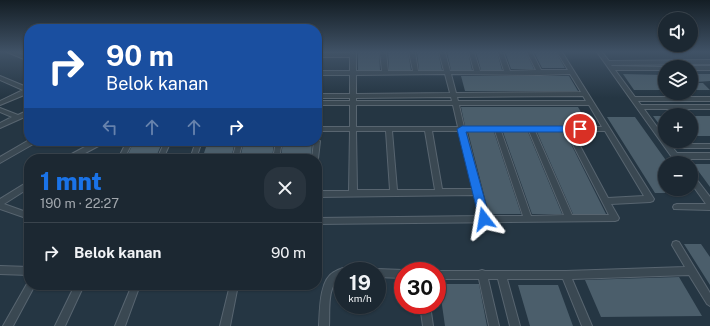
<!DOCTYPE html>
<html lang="id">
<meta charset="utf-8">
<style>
:root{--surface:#1c2832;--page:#29343e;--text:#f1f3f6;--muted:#a0a6ac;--line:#3a444d;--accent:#1a73e8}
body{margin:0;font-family:"Public Sans",sans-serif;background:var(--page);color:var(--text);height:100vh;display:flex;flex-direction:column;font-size:15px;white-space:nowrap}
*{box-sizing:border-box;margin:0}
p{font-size:13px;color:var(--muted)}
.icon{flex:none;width:22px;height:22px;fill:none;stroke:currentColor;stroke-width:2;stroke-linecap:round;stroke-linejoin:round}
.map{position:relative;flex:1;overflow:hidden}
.sheet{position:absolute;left:24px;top:154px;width:298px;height:136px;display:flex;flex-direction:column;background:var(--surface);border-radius:16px;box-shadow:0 1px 3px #0004,0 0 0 1px var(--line)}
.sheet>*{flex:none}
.top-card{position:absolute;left:24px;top:24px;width:298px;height:122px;border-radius:16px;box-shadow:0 1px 3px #0004,0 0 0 1px var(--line);background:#1a4fa0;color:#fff;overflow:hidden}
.controls{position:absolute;left:658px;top:12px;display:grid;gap:8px}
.controls a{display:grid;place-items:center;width:40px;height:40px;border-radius:50%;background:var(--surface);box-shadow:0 1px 3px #0004,0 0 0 1px var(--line);font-size:20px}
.speed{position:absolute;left:334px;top:262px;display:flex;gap:8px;font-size:20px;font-weight:700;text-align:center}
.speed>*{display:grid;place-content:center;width:52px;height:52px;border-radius:50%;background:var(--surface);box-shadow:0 1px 3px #0004,0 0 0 1px var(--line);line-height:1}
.speed small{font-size:10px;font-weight:400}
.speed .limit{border:6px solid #d22;background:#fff;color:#111}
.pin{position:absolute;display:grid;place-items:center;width:34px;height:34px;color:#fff;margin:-17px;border:2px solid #fff;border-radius:50%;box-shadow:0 1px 4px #0007}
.me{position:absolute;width:44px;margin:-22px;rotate:346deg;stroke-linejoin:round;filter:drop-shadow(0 0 3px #0008)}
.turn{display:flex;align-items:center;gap:14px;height:84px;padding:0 16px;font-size:18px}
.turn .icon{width:52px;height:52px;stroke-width:2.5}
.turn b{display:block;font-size:28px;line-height:34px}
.lanes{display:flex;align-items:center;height:38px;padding:0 16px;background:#0003;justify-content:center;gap:20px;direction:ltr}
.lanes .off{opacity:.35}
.round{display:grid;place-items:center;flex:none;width:42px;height:42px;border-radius:16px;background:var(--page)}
.head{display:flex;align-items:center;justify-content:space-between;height:68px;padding:0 16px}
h1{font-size:24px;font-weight:800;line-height:30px;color:var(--accent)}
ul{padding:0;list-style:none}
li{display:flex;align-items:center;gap:12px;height:60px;padding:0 16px;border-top:1px solid var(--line)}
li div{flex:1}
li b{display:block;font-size:15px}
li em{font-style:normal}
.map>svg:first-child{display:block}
</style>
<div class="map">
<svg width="710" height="326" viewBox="0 0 710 326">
<rect width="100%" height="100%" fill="#253643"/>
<path fill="#4b5e6b" d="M358,52h21l1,18h-22z
M388,52h20l3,18h-22z
M417,52h21l4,18h-23z
M447,52h21l4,18h-21z
M476,52h21l5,18h-21z
M505,52h21l8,17h-23z
M534,52h22l9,16h-23z
M623,74l42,1v6h-6l6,9h-31z
M691,74h19v7l-14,1z
M461,76h108l9,15h-113z
M691,83h12l7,7h-19z
M461,107h117l11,19h-124z
M653,116h12v17l-6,-9z
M691,116h19v20h-19z
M607,117h28l30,42v34h-10z
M468,132h26l27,82h-32z
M503,132h25l34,82h-30z
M537,132h28l41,82h-33z
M134,141h29l-8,18h-29z
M208,141h27l-4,18h-29z
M244,141h30l-2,18h-32z
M283,141h29l-1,18h-30z
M693,164h17v23l-8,-11z
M684,244h17l9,13v28z
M679,277l23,39 -101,1 -16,-37z
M439,284h40l8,42h-42z
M518,285h40l15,41h-43z"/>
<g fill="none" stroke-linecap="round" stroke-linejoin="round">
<g stroke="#586570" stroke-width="2">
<path id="street" d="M7,52h8l14,5v4z
M350,52h6v19h26l-2,-19h6l2,19h25l-4,-19h6l3,19h26l-5,-19h6l5,19h24l-5,-19h5l6,19h24l-6,-19h5l7,19 26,-1 -9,-18h5l9,18h27l-11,-18h5l92,147 -1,2 -3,1 -39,2 8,14 -1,2 -3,1 -298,3v-6l163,-2 -5,-21 -158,2v-6h32l1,-60h-33v-4h33v-22h-33v-4h33v-3h-33v-4h33v-19h-33v-4h33v-14h-33v-4h33zM445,74l5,19 -94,1v-19zM451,74l89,1 30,-1 11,18 -125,1zM583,96l3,5h-128l-1,-4zM451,97l1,4h-96v-3zM356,105h97l5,22h-102zM459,105h130l13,22h-138zM356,131h30l4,59h-33zM392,131h33l10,59h-38zM432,131h27l15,58h-32zM466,131h29l28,85h-35zM501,131h28l35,84 -33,1zM535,131h31l43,84h-37zM572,131h33l39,65 -36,2z
M597,52h5l7,9 101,-1v4l-99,1 1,1 55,1h-2v3h-50l20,27h75v4h-72l3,4h69v4h-66l21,29v3h3l1,3h41v4h-37l4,5h33v6h-29l3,4h-8z
M691,66h19v4h-19v-3h-2z
M0,76l29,12v5l-29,12v-4l23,-11 -23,-10z
M0,108l18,7 11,-5v5l-29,13v-5l12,-6 -12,-5z
M317,139l3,2 -2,18 -1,2v-2h-5l2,-18h3z
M29,140l7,1 -1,2 -35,20v-6z
M96,141h9l-1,2 -30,16h-9l1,-2z
M127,141h6l-9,18h-6z
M165,141h6l-8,18h-6z
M196,141h6l-6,18h-6z
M237,141h6l-5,18h-6z
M276,141h6l-3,18h-6z
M691,175l3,1 16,21v13l-36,-1 -1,-2 1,-2 3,-1h29l-15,-21z
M29,181v7l-25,16 25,9v6l-29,-10v-10z
M676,241l3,1 31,51v13l-3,-2 -18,-29 -117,4 20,47h-10l-19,-47h-56l13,47h-10l-12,-47h-10l11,47h-10l-10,-47h-42v-8h42l3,-1 3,1h81l119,-4 -13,-22 1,-3z
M0,266l29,1v8l-29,-1z
M343,268l3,1 1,2h-4v5c-17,7 -13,35 -14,50h-10c1,-15 0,-46 15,-54 3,-2 6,-3 9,-4z
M377,269l26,1 3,1h-3v7l-26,-1v-6h-3z
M28,282h1v3h6l-22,41h-10z
M75,285h9l-19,41h-10z
M132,285h8l-15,41h-10z
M230,285h8l-8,41h-10z
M420,305h10l3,21h-10z"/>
</g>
<use href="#street" fill="#3a4852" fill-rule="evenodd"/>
</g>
<linearGradient id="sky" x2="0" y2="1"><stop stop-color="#141e25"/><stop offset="0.53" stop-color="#405266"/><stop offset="1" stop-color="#405266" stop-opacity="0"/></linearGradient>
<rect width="710" height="98" fill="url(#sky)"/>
<path fill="#1a73e8" stroke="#114b97" d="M462,126h118l5,3 -5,3h-114l24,87 -6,5 -5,-5 -22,-90z"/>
</svg>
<div class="controls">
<a><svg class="icon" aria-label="sound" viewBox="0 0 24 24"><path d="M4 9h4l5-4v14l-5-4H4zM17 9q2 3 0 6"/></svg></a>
<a><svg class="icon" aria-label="layers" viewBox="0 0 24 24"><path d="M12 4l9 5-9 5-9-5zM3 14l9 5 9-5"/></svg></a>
<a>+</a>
<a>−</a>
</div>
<div class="speed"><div>19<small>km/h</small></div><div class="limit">30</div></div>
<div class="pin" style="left:580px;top:129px;background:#d93025"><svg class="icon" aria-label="arrive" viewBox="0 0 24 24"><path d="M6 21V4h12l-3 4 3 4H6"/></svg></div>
<svg class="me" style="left:484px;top:219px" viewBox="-20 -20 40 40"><path d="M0-17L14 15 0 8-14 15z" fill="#1a73e8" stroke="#fff" stroke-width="4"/></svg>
<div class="top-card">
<div class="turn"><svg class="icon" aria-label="right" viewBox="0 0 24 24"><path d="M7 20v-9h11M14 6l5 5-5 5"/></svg><div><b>90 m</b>Belok kanan</div></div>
<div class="lanes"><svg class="icon off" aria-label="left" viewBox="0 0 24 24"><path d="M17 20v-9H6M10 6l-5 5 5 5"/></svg><svg class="icon off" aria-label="ahead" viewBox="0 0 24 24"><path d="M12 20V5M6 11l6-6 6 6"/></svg><svg class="icon off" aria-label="ahead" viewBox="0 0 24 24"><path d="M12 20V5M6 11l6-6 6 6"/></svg><svg class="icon" aria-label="right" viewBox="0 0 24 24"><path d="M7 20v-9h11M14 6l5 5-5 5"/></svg></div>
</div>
<section class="sheet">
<div class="head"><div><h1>1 mnt</h1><p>190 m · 22:27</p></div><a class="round"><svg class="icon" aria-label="close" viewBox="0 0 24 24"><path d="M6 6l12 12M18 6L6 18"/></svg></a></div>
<ul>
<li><svg class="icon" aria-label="right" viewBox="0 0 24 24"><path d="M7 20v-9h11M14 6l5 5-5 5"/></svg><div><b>Belok kanan</b></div><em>90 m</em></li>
</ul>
</section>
</div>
